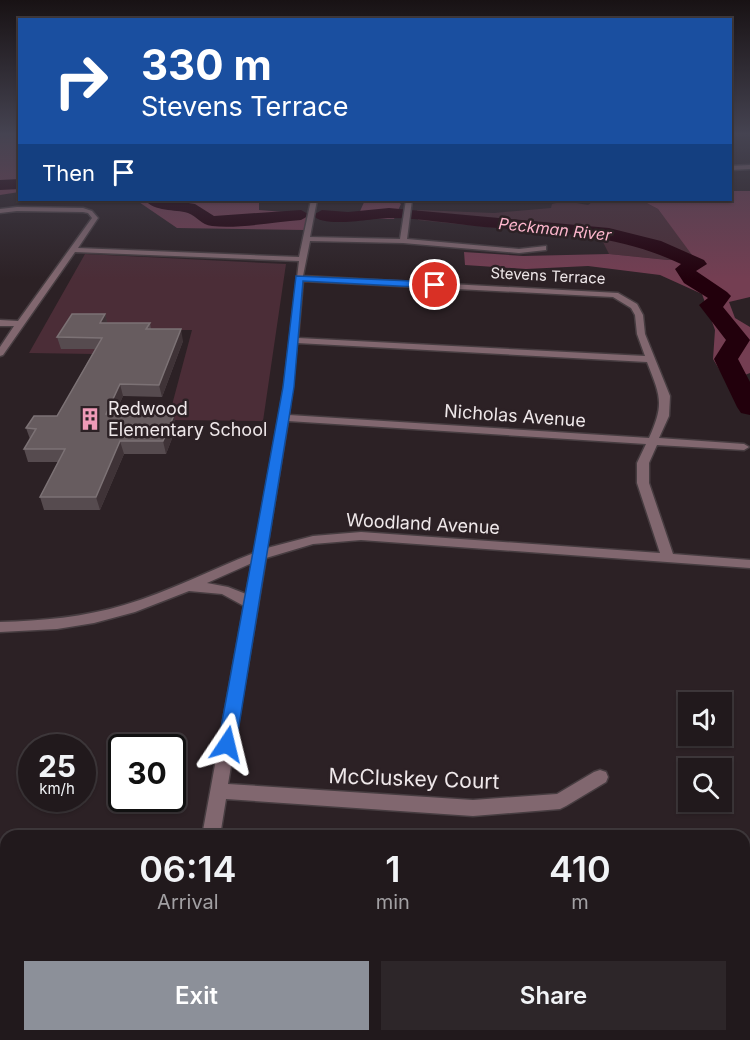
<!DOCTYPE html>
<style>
:root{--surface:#21191c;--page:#2d2629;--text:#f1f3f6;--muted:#a2a0a3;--line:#3e383b;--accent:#8c9099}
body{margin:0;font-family:Inter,sans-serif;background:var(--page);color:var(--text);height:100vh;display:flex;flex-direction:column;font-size:22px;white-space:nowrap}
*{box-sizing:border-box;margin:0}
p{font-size:20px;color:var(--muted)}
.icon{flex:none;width:33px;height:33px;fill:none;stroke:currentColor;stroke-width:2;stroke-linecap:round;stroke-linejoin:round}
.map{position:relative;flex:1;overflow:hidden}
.details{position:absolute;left:0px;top:830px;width:750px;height:212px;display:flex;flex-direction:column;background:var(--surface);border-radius:18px 18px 0 0;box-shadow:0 2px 4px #0004,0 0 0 2px var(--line)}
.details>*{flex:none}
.top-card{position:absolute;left:18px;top:18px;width:714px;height:183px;border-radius:0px;box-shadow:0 2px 4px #0004,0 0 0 2px var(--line);background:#1a4fa0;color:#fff;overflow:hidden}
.fabs{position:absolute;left:678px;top:692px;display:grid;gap:12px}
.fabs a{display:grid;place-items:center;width:54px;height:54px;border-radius:0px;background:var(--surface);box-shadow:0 2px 4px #0004,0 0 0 2px var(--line);font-size:30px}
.speed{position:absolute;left:18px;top:734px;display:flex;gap:12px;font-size:30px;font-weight:700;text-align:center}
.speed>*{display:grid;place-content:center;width:78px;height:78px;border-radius:50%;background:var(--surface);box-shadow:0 2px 4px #0004,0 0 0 2px var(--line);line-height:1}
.speed small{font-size:15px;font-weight:400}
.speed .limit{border:3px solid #111;border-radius:9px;background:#fff;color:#111}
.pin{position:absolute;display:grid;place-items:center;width:51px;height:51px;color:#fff;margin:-26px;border:3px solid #fff;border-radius:50%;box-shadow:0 2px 6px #0007}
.me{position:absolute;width:66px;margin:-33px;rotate:10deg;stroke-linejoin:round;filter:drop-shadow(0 0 4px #0008)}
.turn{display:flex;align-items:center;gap:21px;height:126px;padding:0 24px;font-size:27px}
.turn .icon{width:78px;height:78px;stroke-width:2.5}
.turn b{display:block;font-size:42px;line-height:51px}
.then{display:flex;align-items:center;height:57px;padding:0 24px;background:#0003;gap:12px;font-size:22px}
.eta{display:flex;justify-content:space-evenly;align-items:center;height:102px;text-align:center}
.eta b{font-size:36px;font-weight:600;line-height:42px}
.action{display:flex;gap:12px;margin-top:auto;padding:12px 24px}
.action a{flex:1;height:69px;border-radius:0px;background:var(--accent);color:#fff;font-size:24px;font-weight:600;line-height:69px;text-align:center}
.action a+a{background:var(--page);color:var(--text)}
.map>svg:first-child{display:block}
</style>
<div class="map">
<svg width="750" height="1040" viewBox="0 0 750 1040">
<rect width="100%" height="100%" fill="#2c2125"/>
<path fill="#4b2d37" d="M595,200h46l17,9 38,50 -28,1 -59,-6 -10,-20h-41l-140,-14 -1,-10 77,3 57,-5 1,-4 13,-3 23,4z
M85,254l201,10 -23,157 -95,-1 24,-90h-84l-15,24 -64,-1z"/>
<path fill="#743e52" d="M0,133h19v59l-19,3z
M731,191h19v106l-21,5 6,16 15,9v46l-23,9 -14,-23 2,-29 -13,-36 -42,-19 -72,-9 -62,3 -61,-4 -1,-13 59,4 86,-2 59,6 27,-1 -37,-50 -17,-9h89z
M136,200h123v10l51,4 -4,16 -129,-2z
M365,200h31l5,4 -7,15 -37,-1z
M744,897l6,3v140h-297v-5h291z"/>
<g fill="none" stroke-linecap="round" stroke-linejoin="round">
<path fill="#22000c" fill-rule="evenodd" d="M20,179v10l-20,1v-10z
M145,200h24l26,4 19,12 87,-6 9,5 -9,5c-27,2 -63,9 -89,6 -11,-1 -15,-10 -24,-13 -13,-4 -34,-1 -43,-13z
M389,208l220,20 52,13 43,19 3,4 -11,7 31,21 4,4 -8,11 27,33 -12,19 12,23v33l-9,-2 -4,-6 -23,-48 12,-19 -27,-35 9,-7 -24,-15 -9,-14 6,-5c-65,-31 -127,-31 -197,-37 -31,-3 -64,-9 -95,-9 -16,0 -66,11 -76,-3l9,-5 26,2z"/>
<g stroke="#473d41" stroke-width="3">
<path id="minor" d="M750,165v4l-20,1v-4z
M311,200h6l-7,37 90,2 6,-39h6l-5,39 112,10 27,-3v4l-27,3 -116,-10 -93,-2 -7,35 315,17 19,11 6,11 2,19 25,62 -1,20 -10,22 85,6 5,3 -5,3 -87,-5 -8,18v20l24,71 77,6v8l-389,-28 -48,4 -47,14 -38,226 245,16 84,-6 37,-22 6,-2 6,2 2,5 -2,5 -40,24 -6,3 -87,7 -247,-17 -6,37h-18l42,-230 -22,-12 -33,-3 -54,21 -41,11 -37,6 -57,3v-10c42,-1 84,-5 124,-17 45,-13 86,-35 130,-52l30,-166 15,-126 -224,-9 -72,103 -3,1v-9l14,-21h-14v-6l18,1 74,-103 -4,-5 -5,-1 -66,-1 -17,2v-4l17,-2 66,1 9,3 6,7 -20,30 221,9zM303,281l310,16 18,11 4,7 2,19 8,22 -347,-18zM297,343l350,19c13,34 18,41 2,76l-360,-23zM288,421l358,23 -9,19v20l23,70 -299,-21 -48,4 -46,12zM252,563l-6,31 -18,-7 -21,-4z
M0,883h6v18h-6z
M167,1035h22l-1,5h-22z"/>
</g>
<use href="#minor" fill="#81676f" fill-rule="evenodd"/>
</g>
<path fill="#564b4f" d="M105,314l2,9h43l1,6 32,12 -21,56 -39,-1 -8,18 61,14 -10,26h-42l-24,56h-56l-4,-13 18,-35h-30l-4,-13 6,-10 -4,-11 31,-12 38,-67h-34l-4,-12z"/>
<path fill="#3f3337" d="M105,314l3,12 -8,-3z
M181,329l2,12 -21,56 -3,-12z
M120,384l3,12 -14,31 -3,-13z
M174,415l2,13 -10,26 -3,-13z
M120,441l4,13 -24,56 -4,-13z"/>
<path fill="#675c5f" stroke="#7c7275" stroke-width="1.5" d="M72,314h33l-5,9h50l-4,6h35l-22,56 -39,-1 -14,30 68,1 -11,26h-43l-24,56h-56l25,-48h-41l12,-20 -10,-1 8,-12h23l45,-78 -45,-1z"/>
<linearGradient id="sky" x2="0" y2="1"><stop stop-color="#181214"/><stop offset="0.48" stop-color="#454351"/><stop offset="1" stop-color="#454351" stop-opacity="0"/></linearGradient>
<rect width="750" height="279" fill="url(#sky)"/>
<path fill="#1a73e8" stroke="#114b97" stroke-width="1.5" d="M296,276l139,6 4,3 -4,3 -132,-7 -9,106 -58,357 -2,6 -7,2 -6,-2 -3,-6 65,-357z"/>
<defs>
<g id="building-bare" transform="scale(1.8)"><path d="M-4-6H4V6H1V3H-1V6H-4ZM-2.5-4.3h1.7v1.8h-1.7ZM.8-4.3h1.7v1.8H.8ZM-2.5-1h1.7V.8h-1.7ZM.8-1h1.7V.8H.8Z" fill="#ef9ab7" stroke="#2c2125" stroke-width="2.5" paint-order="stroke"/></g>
</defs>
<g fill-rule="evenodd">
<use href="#building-bare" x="90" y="419"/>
</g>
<g text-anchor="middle" stroke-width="5" stroke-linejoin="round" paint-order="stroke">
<g font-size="15" fill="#efe8ea" stroke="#2c2125">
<text transform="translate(548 276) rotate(3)" y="5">Stevens Terrace</text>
</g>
<g font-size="16" font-style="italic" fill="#fdb6cd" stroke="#2c2125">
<text transform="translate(555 229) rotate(6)" y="6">Peckman River</text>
</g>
<g font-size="18" fill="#efe8ea" stroke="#2c2125" text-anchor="start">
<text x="108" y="415">Redwood<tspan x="108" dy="21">Elementary School</tspan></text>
</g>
<g font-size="18" fill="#efe8ea" stroke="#2c2125">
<text transform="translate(515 416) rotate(4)" y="6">Nicholas Avenue</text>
<text transform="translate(423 524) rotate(3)" y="6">Woodland Avenue</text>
</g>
<g font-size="21" fill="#efe8ea" stroke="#2c2125">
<text transform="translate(414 779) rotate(2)" y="7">McCluskey Court</text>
</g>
</g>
</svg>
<div class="fabs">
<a><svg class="icon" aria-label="sound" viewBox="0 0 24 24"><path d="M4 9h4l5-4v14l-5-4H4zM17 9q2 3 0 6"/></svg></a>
<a><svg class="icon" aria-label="search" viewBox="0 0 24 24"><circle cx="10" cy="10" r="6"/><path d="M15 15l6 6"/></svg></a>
</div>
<div class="speed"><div>25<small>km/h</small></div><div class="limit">30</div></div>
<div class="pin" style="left:435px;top:285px;background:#d93025"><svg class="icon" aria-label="arrive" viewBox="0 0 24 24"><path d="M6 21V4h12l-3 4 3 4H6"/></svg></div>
<svg class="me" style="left:227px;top:744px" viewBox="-20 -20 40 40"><path d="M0-17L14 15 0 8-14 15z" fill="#1a73e8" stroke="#fff" stroke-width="4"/></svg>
<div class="top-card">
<div class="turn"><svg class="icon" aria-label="right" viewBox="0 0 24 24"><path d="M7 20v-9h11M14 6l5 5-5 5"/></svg><div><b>330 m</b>Stevens Terrace</div></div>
<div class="then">Then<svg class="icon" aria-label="arrive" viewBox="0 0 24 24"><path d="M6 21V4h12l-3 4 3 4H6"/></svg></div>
</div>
<section class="details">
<div class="eta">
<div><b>06:14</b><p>Arrival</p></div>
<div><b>1</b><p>min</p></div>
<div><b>410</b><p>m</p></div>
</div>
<div class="action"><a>Exit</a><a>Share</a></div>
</section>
</div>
